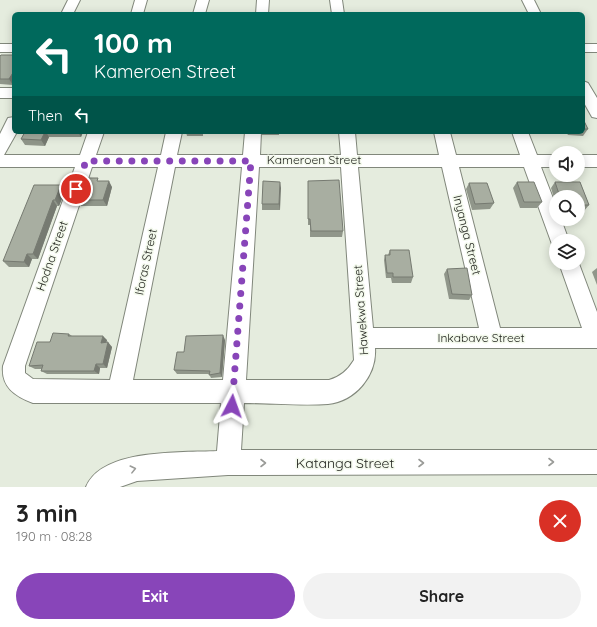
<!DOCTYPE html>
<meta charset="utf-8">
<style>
:root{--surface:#fff;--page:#f2f2f2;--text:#222;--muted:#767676;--accent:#8845b9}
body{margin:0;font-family:Quicksand,sans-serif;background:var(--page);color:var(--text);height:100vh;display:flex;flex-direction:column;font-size:15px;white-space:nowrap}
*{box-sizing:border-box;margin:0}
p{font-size:13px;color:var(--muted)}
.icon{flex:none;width:22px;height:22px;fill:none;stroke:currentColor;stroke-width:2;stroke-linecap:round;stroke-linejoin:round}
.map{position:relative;height:487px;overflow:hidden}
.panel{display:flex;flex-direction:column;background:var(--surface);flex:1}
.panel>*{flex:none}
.banner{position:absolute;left:12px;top:12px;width:573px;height:122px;border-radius:6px;box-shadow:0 2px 10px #0003;background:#00695c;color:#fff;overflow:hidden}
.fabs{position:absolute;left:549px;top:146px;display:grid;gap:8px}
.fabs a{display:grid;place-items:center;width:36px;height:36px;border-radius:50%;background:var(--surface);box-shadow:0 2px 10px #0003;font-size:20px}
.pin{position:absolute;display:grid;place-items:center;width:34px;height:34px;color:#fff;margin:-17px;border:2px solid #fff;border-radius:50%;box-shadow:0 1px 4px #0007}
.me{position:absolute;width:44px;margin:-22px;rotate:4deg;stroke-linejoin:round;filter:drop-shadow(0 0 3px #0008)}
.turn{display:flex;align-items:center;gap:14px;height:84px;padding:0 16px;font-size:18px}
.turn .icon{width:52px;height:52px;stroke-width:2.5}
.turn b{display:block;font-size:28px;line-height:34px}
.then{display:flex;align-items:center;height:38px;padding:0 16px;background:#0003;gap:8px;font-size:15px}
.round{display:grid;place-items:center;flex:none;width:42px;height:42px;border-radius:21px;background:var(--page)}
.summary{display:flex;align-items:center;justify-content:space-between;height:68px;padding:0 16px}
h1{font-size:24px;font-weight:800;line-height:30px}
.action{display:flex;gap:8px;margin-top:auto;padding:8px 16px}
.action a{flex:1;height:46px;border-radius:24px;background:var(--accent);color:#fff;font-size:16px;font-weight:800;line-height:46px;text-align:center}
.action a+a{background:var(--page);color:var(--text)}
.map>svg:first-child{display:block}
</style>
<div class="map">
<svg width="597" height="487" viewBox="0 0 597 487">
<rect width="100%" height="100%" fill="#e5ecde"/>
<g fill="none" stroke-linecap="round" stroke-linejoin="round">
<g stroke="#81877b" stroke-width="2">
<path id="minor" d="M68,0h12l-7,14h-12z
M135,0h12l-4,14h-12z
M197,0h12l-4,14h-12z
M257,0h12l-1,14h-12z
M330,0h12l2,14h-12z
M522,0h12l7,14h-12z
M0,44h14v8h-14z
M583,44h14v8h-14z
M583,81l5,2 9,15v20l-5,-1 -9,-16z
M0,88h14v10h-14z
M14,117v15h3l-13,23h76l8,-23h16l-8,23h65l5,-23h16l-5,23h66l2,-23h16l-1,23h81l-2,-23h16l2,23h82l-5,-23h16l6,23h64l-8,-23h16l9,23h19v12h-15l15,39v13h5l8,22h-13v7l-3,-1 -29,-80h-65l41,161h82l-23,-65h19v-2l19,51v36h-222c2,27 -19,53 -47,56 -27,2 -56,-1 -84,-1l-3,47h356v24l-369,1 -91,6 -17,6h-34c16,-39 95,-34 131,-36l4,-48h-188c-18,-7 -32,-16 -30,-37l72,-199h-75v-33l8,-16zM92,167h66l-48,213 -77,-1 -8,-6v-7zM175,167h67l-19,213h-90zM259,167h82l13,193c-6,10 -14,17 -25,20h-83zM358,167h84l37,161h-106z
M578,155h19v12h-19z"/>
</g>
<use href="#minor" fill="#fff" fill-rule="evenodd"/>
</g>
<path fill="#90968a" d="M14,55v28l-1,2 -13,-1v-28z
M583,119l5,10 -5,7 -15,-1 -2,-3h17z
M25,132h58l-2,5h-32l-4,9 -20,-1 -4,-6z
M186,132h17v4h-16z
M262,132h17v3h-17z
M100,181l12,6 -5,19h-26l-4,-6z
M308,181l35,50 -1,6h-32v-12h-2z
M280,182v28h-18v-6z
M517,182l25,20 -5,6h-17l-7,-20z
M555,182h25l9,23 -5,6h-6v-14h-22v7l-5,-16z
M469,183l25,20 -4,6 -18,1 -6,-21z
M61,185l4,6 -6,15h-2l-19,53h-6l-3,8h-20l-6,-6z
M390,250l23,27 -2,6h-19l-1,-5h-5l-2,-18 1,-5h3z
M597,268v17l-5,-13z
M447,269l25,26 -3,5 -20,-1 -5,-25z
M69,334l3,2 35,4 -1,3 6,4 -5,21h-7l-1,6h-52l-6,-3 1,-2h-7l-6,-3 21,-24z
M225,340l-3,37 -11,1 -2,-4h-32l-3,-4 10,-18z"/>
<path fill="#767a71" d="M14,71v12l-1,2 -4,-6z
M45,132h1l3,5 -4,9 -4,-6z
M78,132h5l-2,5z
M109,181l3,6 -5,19 -4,-6z
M280,182l1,6 -1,22 -1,-6z
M61,185l4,6 -6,15 -4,-6z
M53,200l4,6 -19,53 -5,-5z
M27,254l5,5 -3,8 -5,-5z
M223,335l2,5 -3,37 -2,-4z
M103,336l4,4 -2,7 -4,-4z
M108,342l4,5 -5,21 -4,-4z
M96,364l4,4 -1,6 -5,-3z"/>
<path fill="#a8aea1" stroke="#767a71" d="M1,55h13v16l-5,8h-9v-23z
M583,119l5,10h-5z
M25,132h20l-4,8 -20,-1z
M84,178h14l-1,3h12l-6,19h-26z
M339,180l4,51h-32l-1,-12h-2v-38z
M263,181l17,1 -1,22h-17z
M517,182h17l8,20h-18z
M555,182h25l9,23h-11v-8h-18z
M469,183h18l7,20 -19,1z
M34,185h27l-6,15h-2l-20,54h-6l-3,8 -21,-1z
M390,250h19l4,27h-20v-4h-6l-2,-18h5z
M467,268l5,27 -20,-1 -5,-25z
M53,333l16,1 -1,2h35l-2,7 7,-1 -5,22h-7l-2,7h-53l2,-6 -14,1 8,-24h13z
M223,335l-3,38 -11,2 1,-4 -36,-1 3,-18h7l2,-16z"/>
<defs><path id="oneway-chevron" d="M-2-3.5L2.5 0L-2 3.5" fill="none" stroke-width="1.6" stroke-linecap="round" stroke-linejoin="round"/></defs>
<g stroke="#9a9b98">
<use href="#oneway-chevron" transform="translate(551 462)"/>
<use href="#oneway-chevron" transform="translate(263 463)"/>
<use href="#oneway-chevron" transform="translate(421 463)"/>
<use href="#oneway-chevron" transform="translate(133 469) rotate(-14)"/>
</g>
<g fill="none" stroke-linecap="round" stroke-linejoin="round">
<path stroke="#8845b9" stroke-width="7" stroke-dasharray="0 12.6" d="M76,189l10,-28h165l-19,245"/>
</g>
<g text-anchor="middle" stroke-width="3" stroke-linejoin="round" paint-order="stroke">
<g font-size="12" fill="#1e201b" stroke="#f3f9ec">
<text x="314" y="164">Kameroen Street</text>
<text transform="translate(467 235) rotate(76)" y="4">Inyanga Street</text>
<text transform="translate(52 256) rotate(-71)" y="4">Hodna Street</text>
<text transform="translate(146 262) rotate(-78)" y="4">Iforas Street</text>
<text transform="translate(361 310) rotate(-94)" y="4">Hawekwa Street</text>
<text x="481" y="342">Inkabave Street</text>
</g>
<g font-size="14" fill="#1e201b" stroke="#f3f9ec">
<text x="345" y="468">Katanga Street</text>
</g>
</g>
</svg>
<div class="fabs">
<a><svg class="icon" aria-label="sound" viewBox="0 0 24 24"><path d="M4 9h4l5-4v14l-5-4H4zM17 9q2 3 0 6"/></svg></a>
<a><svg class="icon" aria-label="search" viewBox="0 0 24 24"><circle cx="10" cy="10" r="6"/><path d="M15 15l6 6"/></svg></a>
<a><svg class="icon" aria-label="layers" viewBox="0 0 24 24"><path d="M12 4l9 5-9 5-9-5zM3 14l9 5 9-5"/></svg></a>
</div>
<div class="pin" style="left:76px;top:189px;background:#d93025"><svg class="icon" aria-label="arrive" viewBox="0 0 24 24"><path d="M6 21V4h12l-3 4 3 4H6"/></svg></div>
<svg class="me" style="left:232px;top:406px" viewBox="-20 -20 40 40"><path d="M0-17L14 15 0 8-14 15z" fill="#8845b9" stroke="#fff" stroke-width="4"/></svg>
<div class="banner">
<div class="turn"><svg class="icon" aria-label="left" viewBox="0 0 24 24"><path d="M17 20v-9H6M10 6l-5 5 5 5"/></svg><div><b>100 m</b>Kameroen Street</div></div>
<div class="then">Then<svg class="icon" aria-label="left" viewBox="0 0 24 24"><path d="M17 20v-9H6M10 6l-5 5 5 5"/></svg></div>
</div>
</div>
<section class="panel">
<div class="summary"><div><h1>3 min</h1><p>190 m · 08:28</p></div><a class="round" style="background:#d93025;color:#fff"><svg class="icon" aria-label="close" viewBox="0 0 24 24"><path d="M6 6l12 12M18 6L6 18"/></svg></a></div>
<div class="action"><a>Exit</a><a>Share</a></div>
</section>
